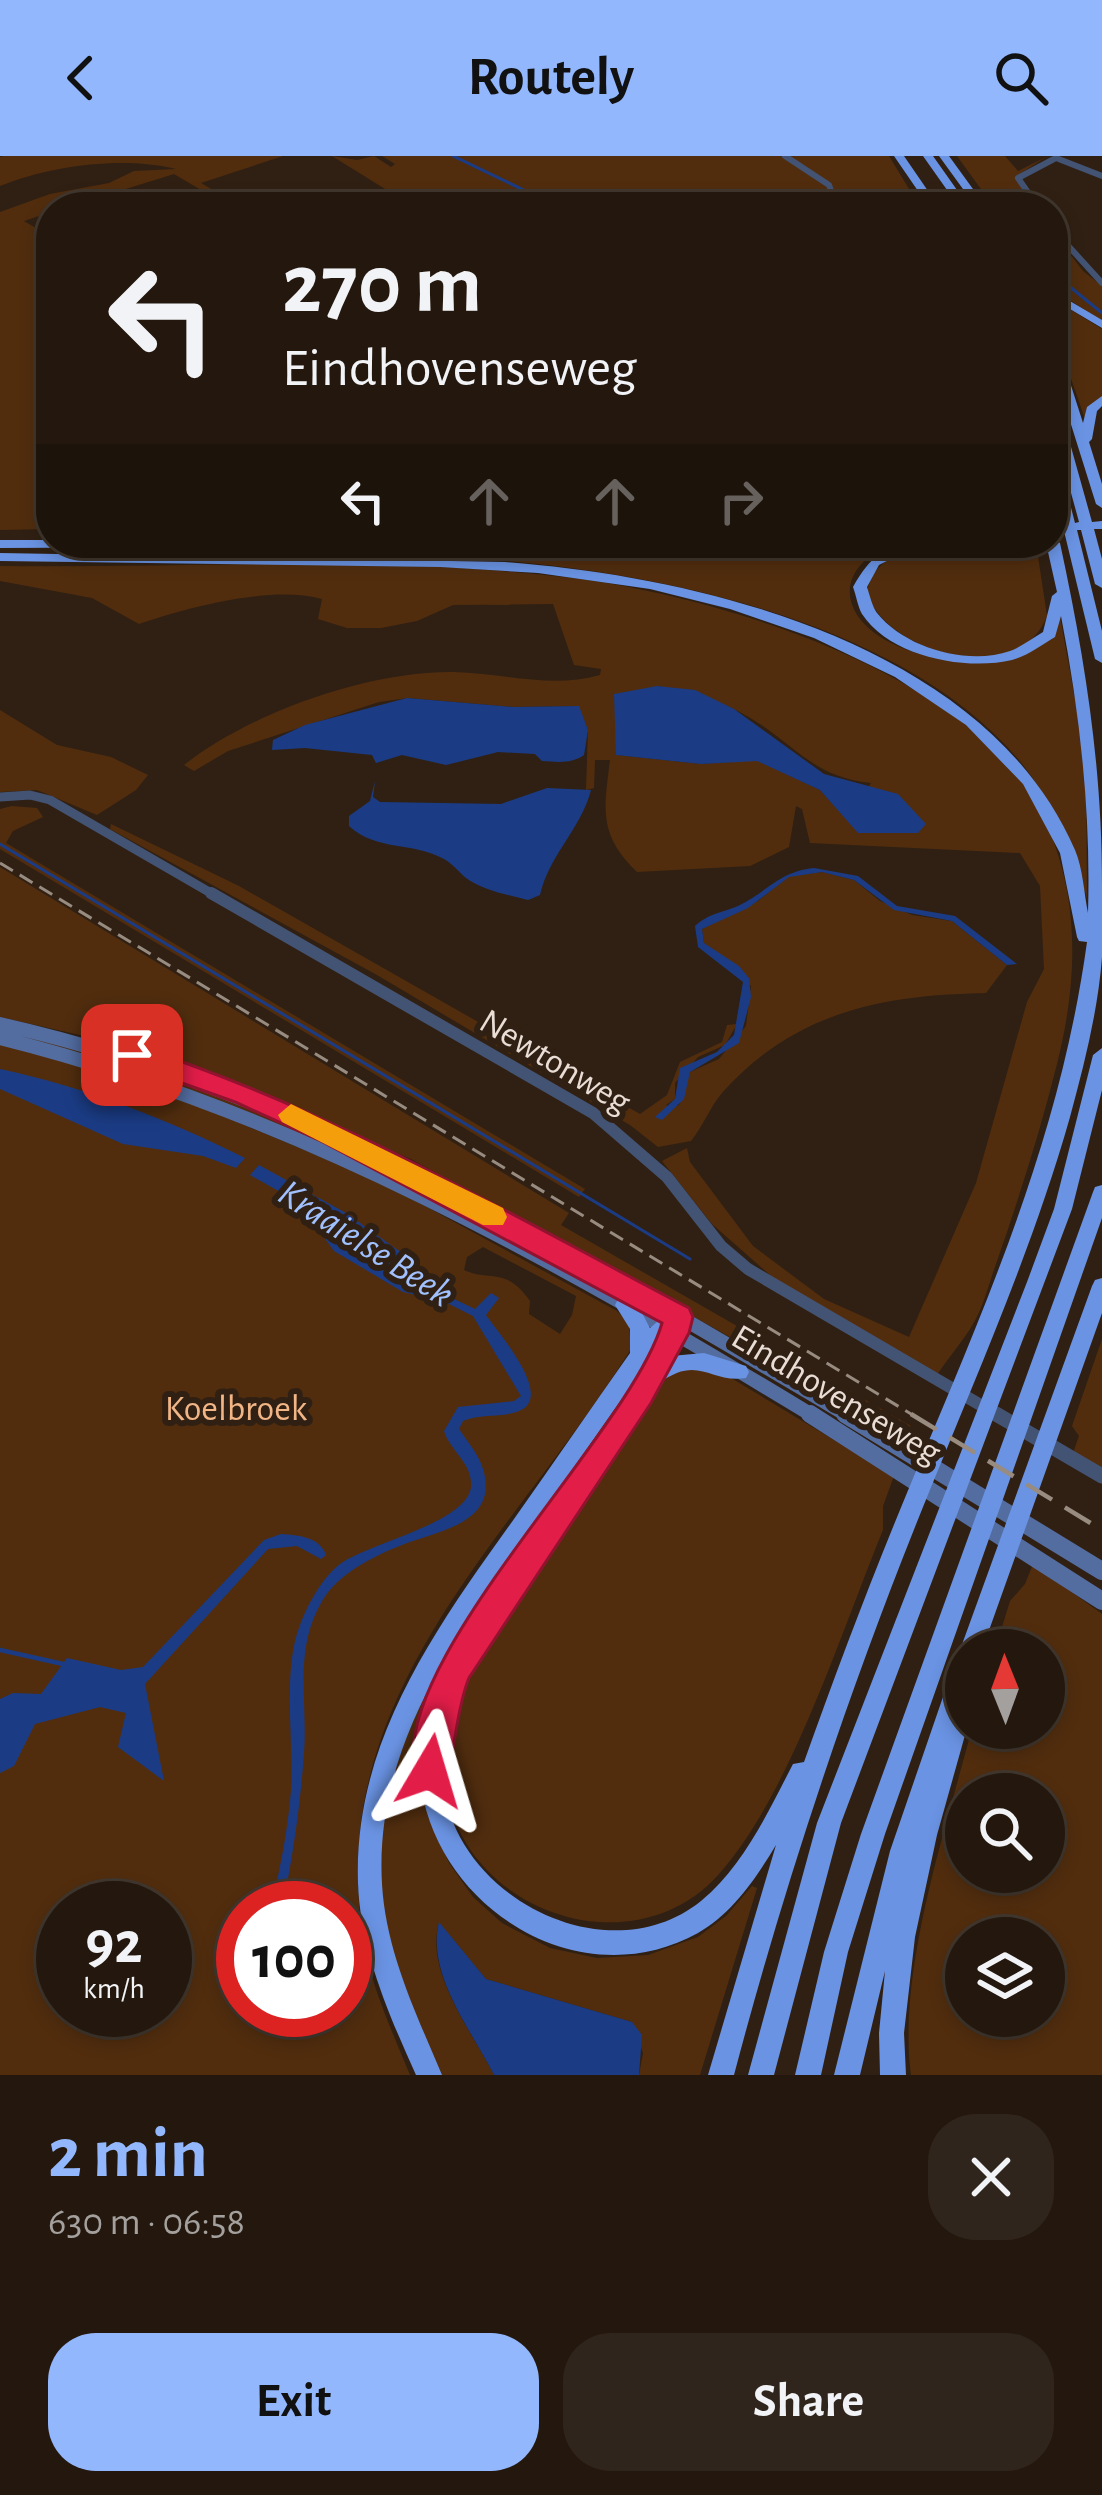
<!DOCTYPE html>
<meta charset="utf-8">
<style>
:root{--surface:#24180e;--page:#30251c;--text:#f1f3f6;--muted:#a3a09e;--line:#41372e;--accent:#93b7fd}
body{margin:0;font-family:"Alegreya Sans",sans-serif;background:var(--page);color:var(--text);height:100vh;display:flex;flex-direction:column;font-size:45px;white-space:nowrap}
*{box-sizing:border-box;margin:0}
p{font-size:39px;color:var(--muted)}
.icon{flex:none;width:66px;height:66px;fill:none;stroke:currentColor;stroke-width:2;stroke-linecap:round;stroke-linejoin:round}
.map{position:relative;height:1919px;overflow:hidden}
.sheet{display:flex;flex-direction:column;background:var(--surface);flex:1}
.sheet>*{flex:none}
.guide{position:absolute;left:36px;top:36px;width:1032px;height:366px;border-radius:48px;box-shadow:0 6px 18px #0003,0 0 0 3px var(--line);background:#24180e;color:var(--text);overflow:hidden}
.needle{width:78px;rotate:359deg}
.fabs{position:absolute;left:945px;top:1473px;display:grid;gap:24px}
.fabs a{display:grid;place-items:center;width:120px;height:120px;border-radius:50%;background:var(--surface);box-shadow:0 6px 18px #0003,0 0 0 3px var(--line);font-size:60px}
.speed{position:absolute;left:36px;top:1725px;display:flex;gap:24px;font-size:60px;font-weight:700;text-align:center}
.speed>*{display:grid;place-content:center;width:156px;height:156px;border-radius:50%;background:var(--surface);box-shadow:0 6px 18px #0003,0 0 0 3px var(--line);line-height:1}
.speed small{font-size:30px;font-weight:400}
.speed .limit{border:18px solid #d22;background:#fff;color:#111}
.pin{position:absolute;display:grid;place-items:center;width:102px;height:102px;color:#fff;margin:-51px;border-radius:24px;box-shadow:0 6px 18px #0006}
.me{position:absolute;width:132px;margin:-66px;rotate:7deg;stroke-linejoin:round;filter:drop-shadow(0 0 9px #0008)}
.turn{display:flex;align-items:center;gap:42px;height:252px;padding:0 48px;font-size:54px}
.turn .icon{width:156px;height:156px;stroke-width:2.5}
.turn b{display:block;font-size:84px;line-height:102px}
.lanes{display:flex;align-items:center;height:114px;padding:0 48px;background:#0003;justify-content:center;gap:60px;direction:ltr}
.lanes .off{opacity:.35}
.round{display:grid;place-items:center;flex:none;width:126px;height:126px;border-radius:48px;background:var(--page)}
.summary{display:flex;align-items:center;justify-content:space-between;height:204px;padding:0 48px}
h1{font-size:72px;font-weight:700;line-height:90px;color:var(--accent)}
.button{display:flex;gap:24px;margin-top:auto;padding:24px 48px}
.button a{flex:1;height:138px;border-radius:48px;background:var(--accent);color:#111;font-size:48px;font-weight:700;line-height:138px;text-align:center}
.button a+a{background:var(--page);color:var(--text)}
header{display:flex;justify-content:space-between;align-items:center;height:156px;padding:0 48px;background:var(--accent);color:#111;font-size:54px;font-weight:700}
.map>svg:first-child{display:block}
</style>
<header><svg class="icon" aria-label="back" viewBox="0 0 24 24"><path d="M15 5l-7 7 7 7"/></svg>Routely<svg class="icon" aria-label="search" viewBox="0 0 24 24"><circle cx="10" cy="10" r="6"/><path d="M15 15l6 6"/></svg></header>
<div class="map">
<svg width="1102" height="1919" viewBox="0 0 1102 1919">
<rect width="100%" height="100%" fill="#302013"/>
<path fill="#512d0e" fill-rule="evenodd" d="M4,0h279l-82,27 41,24h-12l-56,-33 -106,33h-17v5l-27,9 27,16v292l-51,1v-318l50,-18 59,-11 25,-12 42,-2c-53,-13 -124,-4 -176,17v-29z
M332,0l25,4 17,-4 17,11 4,-3 -13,-8h507l31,51h-506z
M957,0h48l13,15 28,-14 -31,20 20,30h-41z
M1053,76l30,39 19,15v35l-49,-32z
M1053,143l49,30v69l-17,21 -32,-92z
M897,387c-58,19 -64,68 -10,98 32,17 64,20 99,17 37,-2 57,-6 74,-41l26,142 1,139c-17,-50 -34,-97 -68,-138 -117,-139 -364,-189 -536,-201z
M952,387h84l11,73c-27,72 -158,39 -180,-22 5,-42 51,-46 85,-51z
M0,410c190,2 383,-11 572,12 145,18 403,95 471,238 38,81 35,164 14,248 -17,68 -38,134 -61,200 -7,19 -12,42 -23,60 -10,17 -25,34 -36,51l-159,-93 -66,-58 -50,-63 25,-13 3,14 63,84 71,53 85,38 67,-154 51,-181 17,-33 -4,-83 -20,-33 -210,-10 -8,-34 -6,-3 -7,41 -39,19 -113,6c-39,-38 -33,-62 -27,-112h-15l-1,28 -8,2 2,-60 -10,-24 -64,1 -106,-9 -29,4 -151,49 -34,20 -10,-6c66,-52 183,-94 269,-93 51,1 97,17 147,3l1,-6 -27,-4 -21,-61 -100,1 -36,16 -36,7h-34l-29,-9 4,-20c-50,-14 -134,8 -183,25l-47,-26 -92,-17zM657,530c38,5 74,18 106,40 41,29 56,51 108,57l-22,39 -29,-32 -63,-30 -56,4 -84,-9 -1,-11z
M0,554l57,35 54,12 37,18 -12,15 -39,25 -60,-25 -37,2z
M12,650l25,2 6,9 -30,14 -7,12 579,346 -6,8 -579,-348v-40z
M111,668l128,62 401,228 27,-19 13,-33 42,-20 5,-17 10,-1 -12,21 -27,12 -23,26v16l-9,6 5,4 8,-4 11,-33 29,-13 27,-33 5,-40 -47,-43 -2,-14 56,-28 31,-25 33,-4 32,8 26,21 32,14 40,6 55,44 -21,28c-104,2 -192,19 -264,100 -12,14 -19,33 -31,48l-33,6 -28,-22 -253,-150 -267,-146z
M0,711l569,346 -8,12 350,201 -7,16 -158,-96 -335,-187 -210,-89 -68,-23 -133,-30z
M0,871l116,27 243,97 280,149 -4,6c-205,-108 -406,-223 -635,-271z
M0,886l120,31 263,110 234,128 12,12 2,26c-118,189 -307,343 -268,588 7,47 29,94 47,138h-410zM483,1091l93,49 -4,19 -12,19 -31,-20 1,-13c-24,-35 -41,-19 -66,-31l3,-13zM63,1752h102v102h-102zM243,1752h102v102h-102z
M1102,1183v131l-29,-17 6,-17 -7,-10z
M643,1202l6,4 -181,275 -46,134 8,49 19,43 24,34 29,26 48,25 47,10 51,-3 50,-18 28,-21 26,-30 5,2 -57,187h-61l4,-22 -11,-31 -146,-43 -47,-56c-15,48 34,110 55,152h-60l-55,-159 -2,-90 35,-121z
M678,1210l48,9 168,101 -11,30v24c-42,102 -92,263 -164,344 -93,105 -282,26 -273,-114 6,-97 78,-179 131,-256 33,-48 52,-105 101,-138z
M1033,1408l69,50v461h-191c-14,-103 35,-246 61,-347h72v-78h-49l15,-49 15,-17zM966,1638h78v78h-78zM966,1782h78v78h-78z"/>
<path fill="#1b3c85" d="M657,530l38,4 39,19 90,65 74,20 28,30 -8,9h-60l-38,-43 -63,-29 -56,3 -85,-9 -2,-61z
M407,542l107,9 65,-1 9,24 -4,25c-13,9 -26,7 -42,6l-7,-7 -37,-2 -52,13 -44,-10 -26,8 -4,-8 -67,-7 -33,2 1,-10 32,-15z
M375,625l-2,16 7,5 121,2 46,-16 44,2c-10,39 -42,65 -51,105l-12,5c-20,-5 -46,-10 -62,-22 -7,-6 -13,-14 -22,-19 -33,-18 -66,-7 -95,-33v-10l21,-15z
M814,712l44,8 39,30 58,10 62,48 -10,1 -55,-44 -58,-11 -40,-30 -32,-8 -33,5 -41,31 -46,21 2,14 35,23 10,12 2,19 -12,46 -49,29 -6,27 -22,21 -7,-3 20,-18 5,-31 37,-16 17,-17 9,-53 -45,-35 -3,-21c14,-13 27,-13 43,-20 29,-14 42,-35 76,-38z
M0,913c85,18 167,50 245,89l-9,10 -33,-12 -80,-12 -123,-55z
M259,1009l87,48 77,55 10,15 -4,4 46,22 16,-16 8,5 -13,17c13,19 69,82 33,96 -17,7 -38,2 -56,10l-4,8c8,12 20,26 24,40 17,55 -47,62 -81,76 -26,10 -60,27 -76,50 -34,51 -18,102 -22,159 -4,52 -11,104 -22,154h-11c9,-39 17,-78 20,-118 3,-49 -9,-120 9,-165 8,-21 22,-47 40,-61 29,-21 127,-41 131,-77 2,-24 -21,-36 -27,-56l14,-24 56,-6 7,-5 -48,-80 -48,-24 -5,4 -17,-4 -69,-41 -36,-49 -48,-27z
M281,1378c17,1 39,3 45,21l-5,4 -24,-13 -29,3 -123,135 19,97 -46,-34 8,-34 -26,-6 -65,17 -21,42 -14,7v-74l13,-6 28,1 26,-36 54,12 22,-3 121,-127z
M439,1766l47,57 146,43 10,13 -3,40h-145c-22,-44 -68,-101 -55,-153z"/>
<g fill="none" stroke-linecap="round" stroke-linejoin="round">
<path stroke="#1b3c85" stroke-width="3" d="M453,0l106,51
M1053,117l49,40
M0,688l690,415"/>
<path stroke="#1b3c85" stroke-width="4.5" d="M0,1494l63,14"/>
<path stroke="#435374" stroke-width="6" d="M785,0l44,29 8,22
M1056,2l46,18
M1038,51l-20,-29 36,-19
M1053,73l49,54"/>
<path stroke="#435374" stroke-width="9" d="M0,641l30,-2 20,5 166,96"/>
<path stroke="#435374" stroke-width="12" d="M211,737l382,220 74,64 54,69 27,23 253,148"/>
<path stroke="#435374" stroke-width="15" d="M996,1258l106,62"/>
<path stroke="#536da1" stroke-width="14" d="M0,868c307,69 582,234 850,393
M0,882c294,73 558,223 815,379"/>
<path stroke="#536da1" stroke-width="18" d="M810,1258l292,187
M845,1258l257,157"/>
<path fill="#6a93e3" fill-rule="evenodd" d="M894,0h10l35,51h-10z
M923,0h10l36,51h-10z
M939,0h10l37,51h-10z
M1053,135l49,29v8l-49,-29z
M1053,188l6,4 24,75 4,-16 15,-11v10l-5,5 -5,28 -3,3 13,42v24l-6,-4 -43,-137z
M1053,244l6,4 33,118 10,-1v8h-8l8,30v29l-7,-4 -14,-54h-4l25,101v32l-7,-4 -31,-128 -11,1v-8h9l-9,-37v-30l6,4 16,62 4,-1 -26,-95z
M1053,383l7,4c25,116 42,222 42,341 0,24 0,49 0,73 -4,54 -18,108 -32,160 -38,134 -95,261 -147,390 -75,186 -138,375 -189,568h-26l68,-230c-20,33 -43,68 -78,88 -134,74 -298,-51 -277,-199 10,-68 61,-128 99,-183 40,-57 80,-115 119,-172l1,-6c-37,52 -73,105 -110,157 -74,107 -156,217 -148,354 4,68 34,129 60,191h-26c-27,-60 -56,-126 -58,-192 -5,-141 78,-255 156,-364 39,-55 77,-111 116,-166v-24l-15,-24 3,-6c17,-6 25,16 32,29 10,-8 21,-22 35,-17 7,16 -5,32 -14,45l33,-3 42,13 3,6 -3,6c-36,6 -47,-25 -88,6l-179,266c-23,41 -40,83 -36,131 10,116 165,195 258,120 43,-36 67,-89 92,-137l11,-2c31,-87 63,-172 98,-257 78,-188 157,-359 185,-563l-8,-1 -2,-4 -17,-84 -37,-69 -57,-59 -71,-48 -81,-39 -84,-29 -80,-20 -112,-16 -98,-6 -440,-6v-8l505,9c201,15 482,84 570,288 8,19 9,43 13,63 3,-100 -8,-199 -27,-297l-6,21c-13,8 -28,19 -43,23 -46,11 -122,-3 -150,-46 -4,-7 -6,-19 -9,-27 17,-30 32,-44 69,-44l-43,22 -12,22c3,9 5,19 10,26 28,35 91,53 133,38 11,-4 23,-13 33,-19l9,-36 5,-4 -11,-49h7z
M0,384h51v3h174l-7,4 -218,1z
M510,387v5l-5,1 -194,4 -7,-4 7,-4z
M686,387h105l-7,4 -295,12 -7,-4 7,-4z
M1102,892v42l-30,119 -231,614 -67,252h-26l69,-252 210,-541 27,-73 39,-154z
M1102,1029v33l-217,616 -37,118 -27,123h-26l29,-123 37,-118 232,-642 2,-5z
M1102,1122v35l-120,337h-16l1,78 -30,107 -22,102 -11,96 2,42h-26l-1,-42 6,-62 -25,104h-26l56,-224 65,-189 6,-9 -1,-3 132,-364 3,-6z"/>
<path stroke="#988b80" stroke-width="3" stroke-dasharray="15 8" stroke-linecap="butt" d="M0,707l916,554"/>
<path stroke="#988b80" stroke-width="4.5" stroke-dasharray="30 15" stroke-linecap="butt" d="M911,1258l191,116"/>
</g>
<path fill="#e11d48" stroke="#92132f" stroke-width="3" d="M132,889c197,62 375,168 557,263l4,9 -4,16 -38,70 -182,275c-14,34 -12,72 -26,105l-13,6 -12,-6c-45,-108 213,-349 244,-460l-341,-182 -86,-39 -112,-40 -4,-7z"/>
<path fill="#f59e0b" d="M291,948l212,104 4,9 -4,8h-20l-201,-103 -4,-7z"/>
<g text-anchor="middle" stroke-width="12" stroke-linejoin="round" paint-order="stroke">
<g font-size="36" fill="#e9ddd5" stroke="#302013">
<text transform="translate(556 904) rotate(31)" y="13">Newtonweg</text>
<text transform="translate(837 1237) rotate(31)" y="13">Eindhovenseweg</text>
</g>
<g font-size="36" fill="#f2b586" stroke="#302013">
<text x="236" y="1264">Koelbroek</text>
</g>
<g font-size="39" font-style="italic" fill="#a0c0fe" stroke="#302013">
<text transform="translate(367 1086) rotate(33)" y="14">Kraaielse Beek</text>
</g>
</g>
</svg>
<div class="fabs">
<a><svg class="needle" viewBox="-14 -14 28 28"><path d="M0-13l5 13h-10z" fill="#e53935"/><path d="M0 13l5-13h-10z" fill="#a3a09e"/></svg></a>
<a><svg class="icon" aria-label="search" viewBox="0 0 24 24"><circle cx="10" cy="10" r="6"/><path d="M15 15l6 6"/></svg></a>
<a><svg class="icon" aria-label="layers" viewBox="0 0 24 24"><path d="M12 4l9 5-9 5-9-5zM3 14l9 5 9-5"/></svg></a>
</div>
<div class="speed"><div>92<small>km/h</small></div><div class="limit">100</div></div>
<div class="pin" style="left:132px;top:899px;background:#d93025"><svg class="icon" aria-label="arrive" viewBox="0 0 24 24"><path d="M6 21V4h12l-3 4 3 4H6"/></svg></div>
<svg class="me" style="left:430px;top:1615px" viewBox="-20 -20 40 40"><path d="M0-17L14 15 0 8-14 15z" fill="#e11d48" stroke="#fff" stroke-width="4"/></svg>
<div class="guide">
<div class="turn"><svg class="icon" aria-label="left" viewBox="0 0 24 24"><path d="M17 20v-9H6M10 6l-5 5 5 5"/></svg><div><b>270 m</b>Eindhovenseweg</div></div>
<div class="lanes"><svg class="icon" aria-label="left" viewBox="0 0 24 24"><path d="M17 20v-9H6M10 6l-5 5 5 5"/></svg><svg class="icon off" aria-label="ahead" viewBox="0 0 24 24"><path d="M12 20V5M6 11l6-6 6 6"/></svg><svg class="icon off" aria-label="ahead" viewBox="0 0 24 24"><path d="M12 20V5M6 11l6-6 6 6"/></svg><svg class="icon off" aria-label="right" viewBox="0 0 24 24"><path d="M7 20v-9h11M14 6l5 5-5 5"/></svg></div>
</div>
</div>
<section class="sheet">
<div class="summary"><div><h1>2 min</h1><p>630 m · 06:58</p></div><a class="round"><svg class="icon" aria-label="close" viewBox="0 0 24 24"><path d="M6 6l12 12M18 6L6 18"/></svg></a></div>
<div class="button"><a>Exit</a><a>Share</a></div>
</section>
